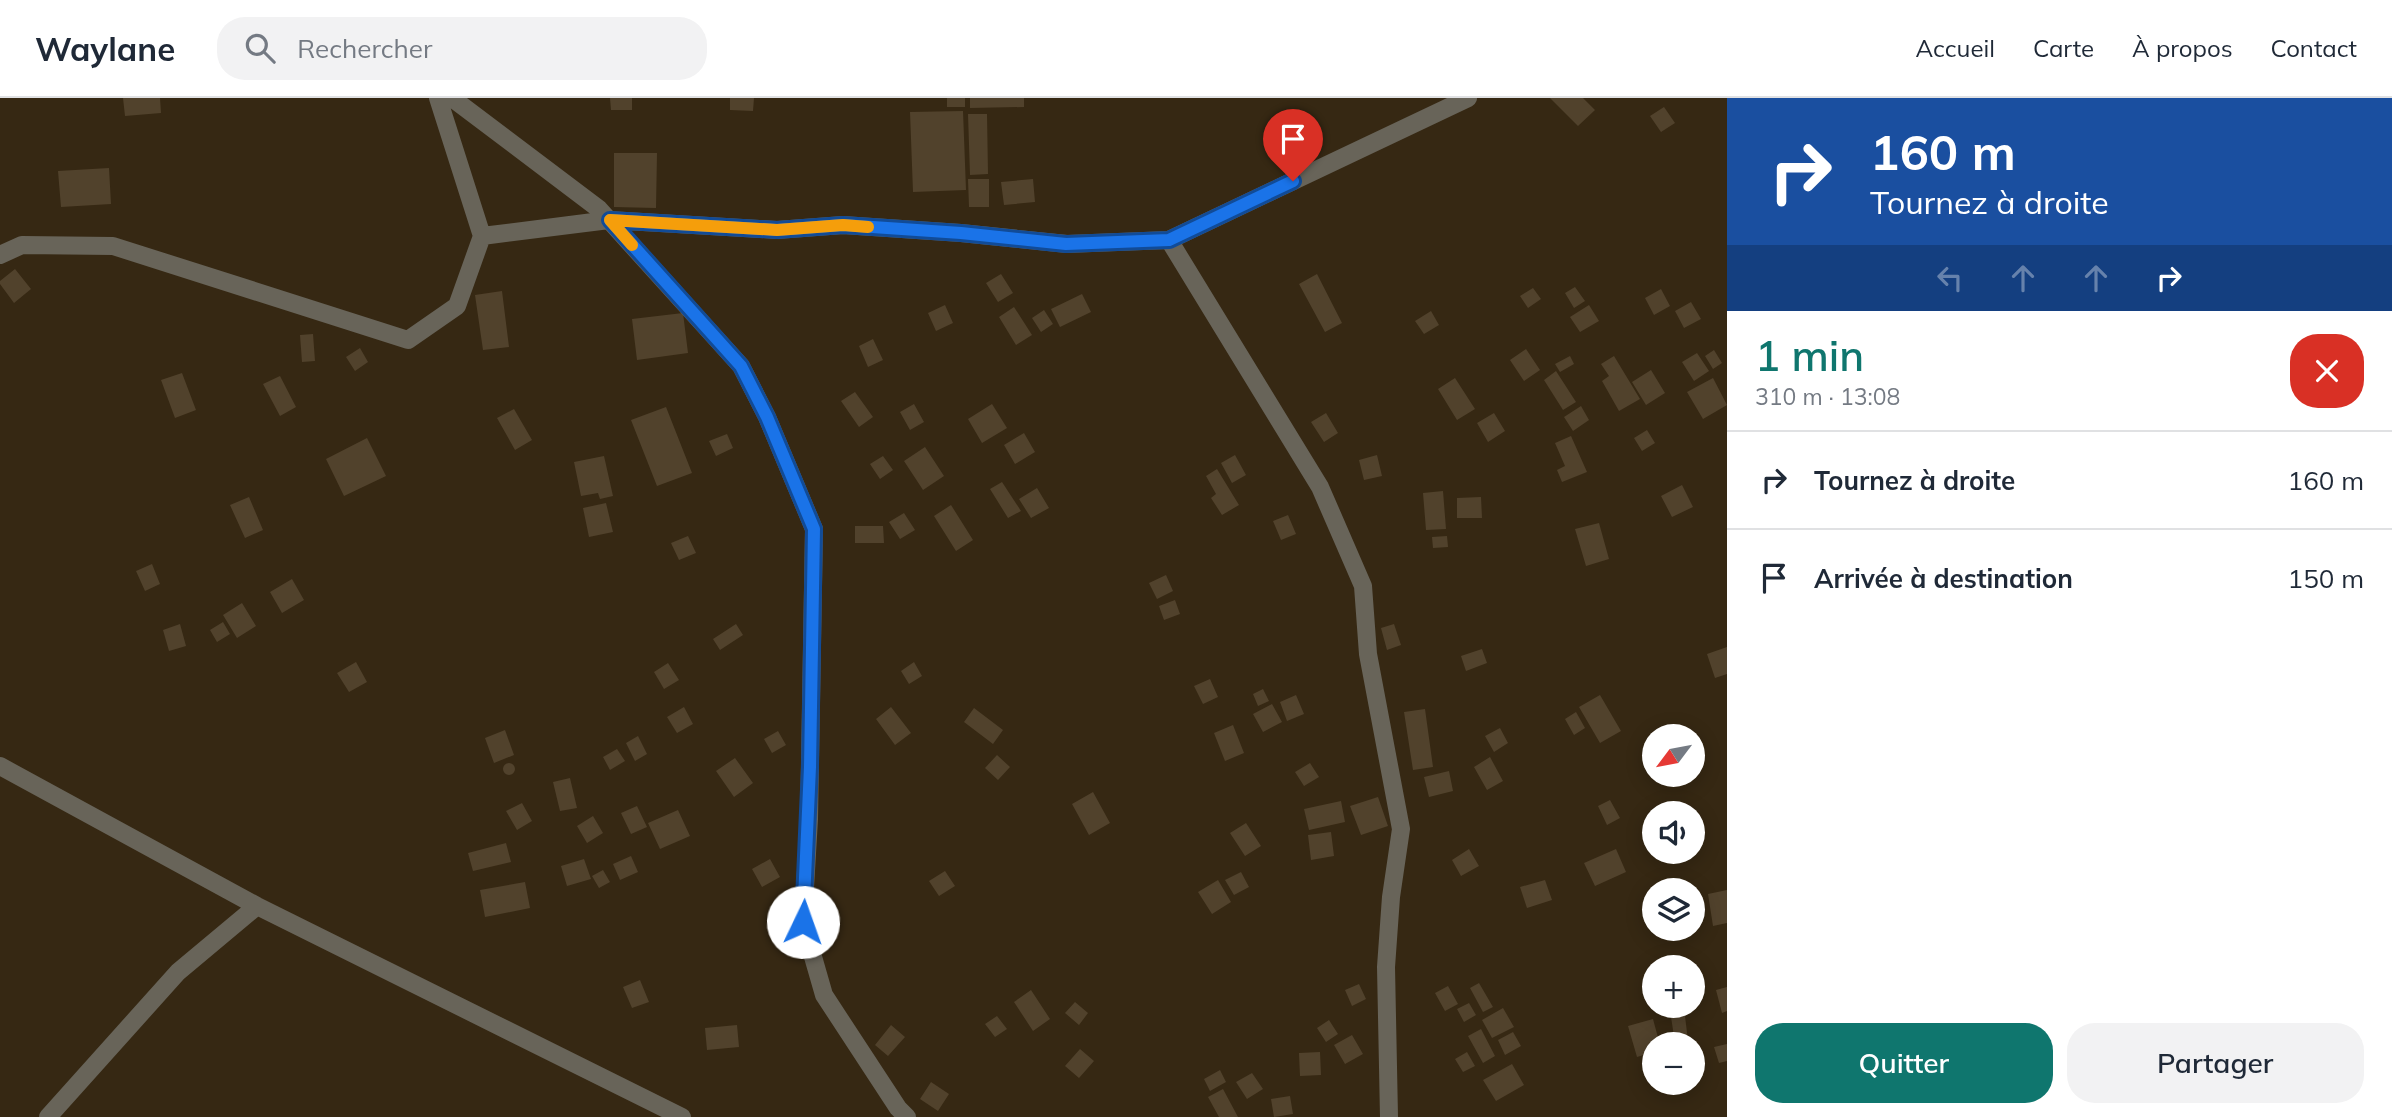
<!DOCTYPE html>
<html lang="fr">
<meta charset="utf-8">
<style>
:root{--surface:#fff;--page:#f2f2f3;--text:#1f2937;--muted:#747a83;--line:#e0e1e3;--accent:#0f766e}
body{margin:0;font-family:Mulish,sans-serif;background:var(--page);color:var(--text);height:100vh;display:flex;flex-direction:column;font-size:26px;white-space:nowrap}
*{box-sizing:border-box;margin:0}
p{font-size:23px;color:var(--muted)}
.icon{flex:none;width:38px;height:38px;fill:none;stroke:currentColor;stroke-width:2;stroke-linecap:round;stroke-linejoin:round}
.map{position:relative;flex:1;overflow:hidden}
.drawer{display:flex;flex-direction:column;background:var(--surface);width:665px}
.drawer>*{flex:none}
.banner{background:#1a4fa0;color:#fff;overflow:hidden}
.needle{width:46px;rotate:238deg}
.tools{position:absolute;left:1642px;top:626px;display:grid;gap:14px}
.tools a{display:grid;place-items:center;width:63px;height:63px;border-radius:50%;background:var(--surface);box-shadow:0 4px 18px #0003;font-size:35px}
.pin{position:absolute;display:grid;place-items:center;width:60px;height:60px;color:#fff;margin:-72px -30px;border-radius:50% 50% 50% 0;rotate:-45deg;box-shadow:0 0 7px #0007}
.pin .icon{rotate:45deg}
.me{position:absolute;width:77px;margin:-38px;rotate:3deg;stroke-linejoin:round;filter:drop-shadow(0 0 5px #0008)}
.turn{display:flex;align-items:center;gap:24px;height:147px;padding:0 28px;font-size:32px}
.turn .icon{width:91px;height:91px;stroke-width:2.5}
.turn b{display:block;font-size:49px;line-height:60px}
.lanes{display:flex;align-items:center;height:66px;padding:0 28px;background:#0003;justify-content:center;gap:35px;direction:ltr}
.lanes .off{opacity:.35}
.round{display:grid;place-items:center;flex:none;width:74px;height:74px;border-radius:28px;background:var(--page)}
.summary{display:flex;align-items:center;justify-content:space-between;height:119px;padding:0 28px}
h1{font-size:42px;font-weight:600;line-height:52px;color:var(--accent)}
.primary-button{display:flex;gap:14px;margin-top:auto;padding:14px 28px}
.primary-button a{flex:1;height:80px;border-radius:28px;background:var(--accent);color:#fff;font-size:28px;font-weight:600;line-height:80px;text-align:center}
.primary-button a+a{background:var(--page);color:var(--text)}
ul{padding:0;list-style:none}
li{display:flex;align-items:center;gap:21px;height:98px;padding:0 28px;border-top:2px solid var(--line)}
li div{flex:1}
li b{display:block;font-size:26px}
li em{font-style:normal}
header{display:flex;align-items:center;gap:42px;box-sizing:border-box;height:98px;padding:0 35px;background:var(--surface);border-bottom:2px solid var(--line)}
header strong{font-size:33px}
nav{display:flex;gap:38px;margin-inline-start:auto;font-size:24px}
.search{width:490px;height:63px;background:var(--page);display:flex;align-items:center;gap:18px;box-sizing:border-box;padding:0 24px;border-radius:28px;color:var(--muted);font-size:26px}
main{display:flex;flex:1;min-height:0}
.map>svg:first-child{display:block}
</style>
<header>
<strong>Waylane</strong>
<div class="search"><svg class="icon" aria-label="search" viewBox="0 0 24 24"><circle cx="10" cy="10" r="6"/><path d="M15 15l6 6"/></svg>Rechercher</div>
<nav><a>Accueil</a><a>Carte</a><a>À propos</a><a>Contact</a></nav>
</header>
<main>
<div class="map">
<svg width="1727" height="1019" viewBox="0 0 1727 1019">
<rect width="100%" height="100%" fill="#362813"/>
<path fill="#51422c" d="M123,0h37l1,15 -36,3z
M610,0h22v12h-21z
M730,0h24l-1,13 -23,-1z
M947,0h18v9h-18z
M970,0h54v9l-54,1z
M1550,0h33l12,12 -17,16z
M1664,9l11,16 -14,9 -11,-16z
M963,13l3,79 -53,2 -3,-80z
M968,16h19l1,60 -18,1z
M614,55h43l-1,55 -42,-1z
M109,70l2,36 -50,3 -3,-36z
M968,81h21v28h-20z
M1033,81l2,23 -31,3 -3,-23z
M15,171l16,20 -17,14 -14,-19v-3z
M1001,176l12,19 -15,9 -12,-19z
M1317,176l25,49 -17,9 -26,-48z
M1575,189l10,14 -11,7 -9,-15z
M1533,190l8,11 -13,9 -8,-12z
M1661,191l9,17 -16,9 -9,-17z
M502,193l7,56 -26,3 -8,-55z
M1082,196l9,18 -31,15 -9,-18z
M1691,204l10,17 -17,9 -9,-17z
M945,207l8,18 -17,8 -8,-18z
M1589,207l10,16 -19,11 -10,-15z
M1014,209l18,28 -16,10 -17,-28z
M1044,212l9,14 -12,8 -9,-14z
M1431,213l8,14 -15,9 -9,-13z
M683,215l5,40 -51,7 -5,-41z
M313,236l2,27 -13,1 -2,-27z
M873,241l10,21 -15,7 -9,-21z
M360,250l8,14 -13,9 -9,-14z
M1526,251l14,21 -16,11 -14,-21z
M1714,252l8,13 -9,6 -8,-13z
M1697,255l12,18 -15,10 -12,-19z
M1570,258l4,8 -14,8 -5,-8z
M1614,258l26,43 -21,12 -17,-30 7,-5 -8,-12z
M1651,272l14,23 -19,12 -14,-23z
M1556,273l20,31 -13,8 -19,-30z
M182,275l14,37 -21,8 -14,-38z
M280,278l16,31 -16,9 -17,-32z
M1455,280l20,31 -18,11 -19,-31z
M1713,280l14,27 -24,14 -16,-27z
M855,294l18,25 -14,10 -18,-26z
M914,306l10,18 -14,8 -10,-18z
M992,306l15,24 -25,15 -14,-24z
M1581,308l8,14 -16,11 -9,-14z
M666,309l26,66 -35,13 -26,-66z
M514,311l18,31 -17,10 -18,-32z
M1326,315l12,20 -14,9 -13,-20z
M1494,315l11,18 -17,11 -11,-19z
M1647,332l8,13 -13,8 -8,-13z
M1024,335l11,19 -20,12 -11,-19z
M727,336l6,14 -17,8 -7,-15z
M1571,338l16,36 -25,10 -5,-12 8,-4 -10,-23z
M367,340l19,38 -42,20 -18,-37z
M925,349l19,29 -21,14 -19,-29z
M1235,357l11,20 -14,8 -11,-20z
M1377,357l5,21 -18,4 -5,-20z
M604,358l9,40 -13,3 -2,-6 -17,3 -7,-34z
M883,358l10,14 -13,9 -10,-15z
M1217,371l22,36 -17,10 -11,-17 5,-4 -10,-18z
M1002,384l19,29 -13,7 -18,-29z
M1682,387l11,22 -21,10 -11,-21z
M1037,390l12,20 -18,10 -12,-19z
M1443,393l3,38 -20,1 -3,-37z
M249,399l14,33 -18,8 -15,-33z
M1481,399l1,21h-25v-20z
M606,405l7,29 -24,5 -6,-29z
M951,407l22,35 -17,11 -22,-35z
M904,415l11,17 -15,9 -11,-17z
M1288,417l8,19 -15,6 -8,-19z
M1599,425l10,36 -23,7 -11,-37z
M855,428h28l1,17h-29z
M688,438l8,17 -17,7 -8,-17z
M1447,438l1,11 -15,1 -1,-11z
M152,466l8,20 -15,7 -9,-20z
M1166,477l7,16 -16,8 -8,-16z
M292,481l12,21 -22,13 -12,-21z
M1175,502l5,14 -16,6 -5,-14z
M242,505l14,23 -19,12 -14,-23z
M223,524l7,12 -13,8 -7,-12z
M180,526l6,22 -17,5 -6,-21z
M736,526l7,11 -23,15 -7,-11z
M1394,526l7,21 -14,5 -6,-22z
M1727,549v27l-12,4 -8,-24z
M1482,551l5,14 -21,8 -5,-15z
M356,564l11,20 -18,10 -12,-19z
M914,564l8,14 -13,8 -8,-13z
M668,565l11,17 -15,9 -10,-17z
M1210,581l8,18 -15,7 -9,-18z
M1263,591l6,12 -11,5 -5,-12z
M1296,597l8,19 -17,7 -7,-19z
M1600,597l21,36 -21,12 -21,-36z
M1272,606l10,18 -19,10 -10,-18z
M684,609l9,17 -16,9 -10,-16z
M891,609l20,26 -16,12 -19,-26z
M974,610l29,22 -10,14 -29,-22z
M1425,611l8,58 -20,3 -9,-58z
M1576,614l9,16 -11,7 -9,-16z
M1233,627l11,28 -19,8 -11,-28z
M1500,630l8,15 -14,9 -9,-16z
M505,632l9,25 -20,8 -9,-25z
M778,633l8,14 -14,8 -8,-14z
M638,638l9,18 -12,7 -9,-18z
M617,651l8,12 -15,9 -7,-13z
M997,657l13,12 -12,13 -13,-12z
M1490,659l13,24 -16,9 -13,-23z
M735,660l18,25 -19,14 -18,-26z
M1310,665l9,14 -15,9 -9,-14z
M503 671a6 6 0 1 1 12 0a6 6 0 1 1-12 0Z
M1449,673l4,20 -24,6 -5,-20z
M570,680l7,30 -17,3 -7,-29z
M1093,694l17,31 -21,12 -17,-31z
M1378,699l10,29 -27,9 -11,-29z
M1610,702l10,18 -13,7 -9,-19z
M1341,703l4,21 -36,8 -5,-21z
M522,705l10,18 -15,9 -11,-19z
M637,708l10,21 -16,7 -10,-21z
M678,712l12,26 -30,13 -12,-26z
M593,718l10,17 -16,10 -10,-17z
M1246,725l15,23 -16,10 -15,-23z
M1331,734l3,24 -23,4 -3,-25z
M506,745l5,19 -38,9 -5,-18z
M1469,751l10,17 -18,10 -9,-16z
M1616,751l10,23 -31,14 -11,-23z
M631,758l7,16 -18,8 -7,-16z
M584,761l7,20 -24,7 -6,-20z
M770,761l10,18 -18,10 -10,-18z
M603,772l7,12 -11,6 -7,-12z
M945,773l10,15 -16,10 -10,-15z
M1241,774l8,15 -15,8 -9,-15z
M1218,782l13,22 -19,12 -14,-22z
M1545,782l7,20 -25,8 -7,-21z
M525,784l5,26 -45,9 -5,-27z
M1727,792v33l-14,3 -5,-32z
M640,882l9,22 -17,6 -9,-21z
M1479,885l14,24 -10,5 -13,-24z
M1359,886l7,15 -14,7 -7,-16z
M1448,888l10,18 -13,7 -10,-18z
M1727,889v24l-5,2 -6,-23z
M1031,892l19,29 -17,12 -19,-29z
M1075,904l13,11 -9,12 -14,-12z
M1469,905l7,12 -12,7 -7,-13z
M1503,910l11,19 -22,11 -10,-18z
M997,918l10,13 -12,8 -10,-13z
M1685,918l3,25 -13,2 -4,-26z
M1653,921l7,26h-6v7l-17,5 -9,-31z
M1329,922l9,14 -12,8 -9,-14z
M737,927l2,22 -32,3 -2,-22z
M891,927l14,12 -17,19 -13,-11z
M1481,931l14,27 -12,7 -15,-27z
M1513,934l8,14 -16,9 -7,-15z
M1352,937l11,19 -18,10 -11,-19z
M1727,946v17l-8,2 -5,-16z
M1080,951l14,12 -15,17 -14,-12z
M1320,954l1,23 -21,1 -1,-23z
M1467,954l8,14 -12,6 -8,-13z
M1512,966l12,21 -28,16 -13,-21z
M1220,972l6,12 -16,9 -6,-12z
M1252,975l11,16 -16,10 -11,-17z
M931,984l18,12 -11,17 -18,-12z
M1223,991l15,28h-19l-11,-20z
M1290,998l3,18 -19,3 -3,-18z"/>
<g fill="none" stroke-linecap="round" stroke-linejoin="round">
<path stroke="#686459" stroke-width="18" d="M438,0l44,138
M452,0l147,111 142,157 26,51 47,112 -5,290 -6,103 21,73 74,113 9,9
M1169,142l151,247 43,99 5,68 33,175 -10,68 -5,70 3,150
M0,157l22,-10 91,1 295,94 49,-34 25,-70 127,-16 168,10 66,-5 118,8 106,11 102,-4 299,-142
M0,668l257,140 425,211
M48,1019l130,-145 79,-66"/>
</g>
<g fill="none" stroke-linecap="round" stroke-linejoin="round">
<g stroke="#114b97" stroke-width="18">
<path id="route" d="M803,824l7,-155 4,-238 -47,-112 -26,-51 -131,-146 167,10 66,-5 118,8 105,11 103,-4 124,-59"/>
</g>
<use href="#route" stroke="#1a73e8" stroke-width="12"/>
<path stroke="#f59e0b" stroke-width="12" d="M632,147l-22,-25 167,10 66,-5 25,2"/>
</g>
</svg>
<div class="tools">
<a><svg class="needle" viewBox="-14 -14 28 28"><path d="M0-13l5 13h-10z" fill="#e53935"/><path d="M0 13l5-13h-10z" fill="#747a83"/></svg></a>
<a><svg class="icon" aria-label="sound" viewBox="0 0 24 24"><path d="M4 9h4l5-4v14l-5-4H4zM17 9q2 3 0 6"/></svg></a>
<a><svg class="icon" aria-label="layers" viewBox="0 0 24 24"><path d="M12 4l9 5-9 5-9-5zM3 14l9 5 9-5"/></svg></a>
<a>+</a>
<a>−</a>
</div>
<div class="pin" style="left:1293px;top:83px;background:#d93025"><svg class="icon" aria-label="arrive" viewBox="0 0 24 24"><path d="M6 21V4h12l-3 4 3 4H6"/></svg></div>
<svg class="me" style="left:803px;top:824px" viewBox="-20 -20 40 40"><circle r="19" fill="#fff"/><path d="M0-13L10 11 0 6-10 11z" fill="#1a73e8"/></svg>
</div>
<section class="drawer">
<div class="banner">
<div class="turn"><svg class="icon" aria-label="right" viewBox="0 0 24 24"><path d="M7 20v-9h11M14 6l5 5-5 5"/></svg><div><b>160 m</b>Tournez à droite</div></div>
<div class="lanes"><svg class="icon off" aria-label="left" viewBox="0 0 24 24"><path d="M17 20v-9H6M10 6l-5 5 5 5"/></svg><svg class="icon off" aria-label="ahead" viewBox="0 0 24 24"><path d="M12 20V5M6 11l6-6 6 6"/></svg><svg class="icon off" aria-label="ahead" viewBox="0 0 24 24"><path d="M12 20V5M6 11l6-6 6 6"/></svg><svg class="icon" aria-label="right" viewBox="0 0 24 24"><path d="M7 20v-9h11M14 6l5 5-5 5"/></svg></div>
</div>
<div class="summary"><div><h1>1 min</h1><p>310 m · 13:08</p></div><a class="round" style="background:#d93025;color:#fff"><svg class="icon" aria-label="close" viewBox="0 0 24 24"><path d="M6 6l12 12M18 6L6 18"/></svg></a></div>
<ul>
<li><svg class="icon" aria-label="right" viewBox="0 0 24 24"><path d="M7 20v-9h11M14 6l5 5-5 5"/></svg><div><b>Tournez à droite</b></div><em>160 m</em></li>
<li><svg class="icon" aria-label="arrive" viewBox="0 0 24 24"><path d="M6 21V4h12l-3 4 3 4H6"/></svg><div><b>Arrivée à destination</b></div><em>150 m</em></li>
</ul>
<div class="primary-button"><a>Quitter</a><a>Partager</a></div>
</section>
</main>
